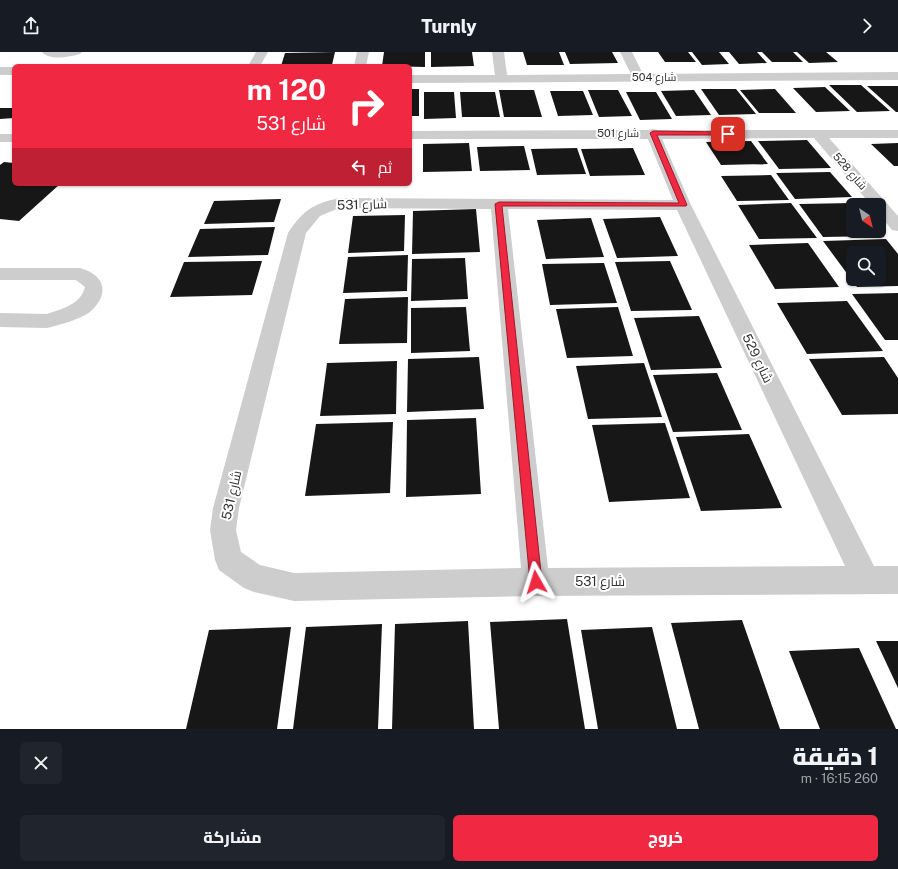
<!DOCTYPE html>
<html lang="ar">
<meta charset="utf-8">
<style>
:root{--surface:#171b24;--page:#20242c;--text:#f1f3f6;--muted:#9ea1a6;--accent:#f12841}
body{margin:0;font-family:"Public Sans",Cairo,sans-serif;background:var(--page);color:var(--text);direction:rtl;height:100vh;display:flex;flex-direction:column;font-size:15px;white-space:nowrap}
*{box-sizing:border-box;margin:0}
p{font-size:13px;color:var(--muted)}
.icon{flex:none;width:22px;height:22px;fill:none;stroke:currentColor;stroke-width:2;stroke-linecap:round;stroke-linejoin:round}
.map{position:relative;height:677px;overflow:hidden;direction:ltr}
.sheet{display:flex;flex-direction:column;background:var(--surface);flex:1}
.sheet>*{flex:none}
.banner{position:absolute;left:12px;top:12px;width:400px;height:122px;border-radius:6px;box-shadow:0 1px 3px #0004;direction:rtl;background:#f12841;color:#fff;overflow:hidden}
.needle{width:26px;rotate:145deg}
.buttons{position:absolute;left:846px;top:146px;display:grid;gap:8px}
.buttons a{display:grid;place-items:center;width:40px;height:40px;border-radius:6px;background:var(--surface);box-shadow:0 1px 3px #0004;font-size:20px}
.pin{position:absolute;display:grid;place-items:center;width:34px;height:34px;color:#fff;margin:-17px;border-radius:8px;box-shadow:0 2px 6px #0006}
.me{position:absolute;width:44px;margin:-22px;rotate:354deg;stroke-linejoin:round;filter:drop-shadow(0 0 3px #0008)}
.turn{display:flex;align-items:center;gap:14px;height:84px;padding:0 20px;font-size:18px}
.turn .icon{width:52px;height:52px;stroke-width:2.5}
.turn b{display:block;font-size:28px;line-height:34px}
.then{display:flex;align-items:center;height:38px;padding:0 20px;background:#0003;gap:8px;font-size:15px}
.round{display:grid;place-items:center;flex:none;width:42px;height:42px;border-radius:6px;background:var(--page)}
.summary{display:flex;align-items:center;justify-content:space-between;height:68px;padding:0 20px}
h1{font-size:24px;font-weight:800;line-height:30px}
.action{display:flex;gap:8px;margin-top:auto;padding:8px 20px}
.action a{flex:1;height:46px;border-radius:6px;background:var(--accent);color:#fff;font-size:16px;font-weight:800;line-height:46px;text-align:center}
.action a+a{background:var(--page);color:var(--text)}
header{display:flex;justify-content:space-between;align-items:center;height:52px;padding:0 20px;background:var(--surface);font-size:18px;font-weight:800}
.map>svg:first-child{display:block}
</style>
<header><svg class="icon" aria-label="forward" viewBox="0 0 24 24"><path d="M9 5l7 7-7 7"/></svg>Turnly<svg class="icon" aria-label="share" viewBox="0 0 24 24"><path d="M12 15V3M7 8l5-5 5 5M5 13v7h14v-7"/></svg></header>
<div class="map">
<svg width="898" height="677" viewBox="0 0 898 677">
<rect width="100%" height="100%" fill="#fff"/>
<path fill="#171717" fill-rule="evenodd" d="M335,0l-3,13 -51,1 4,-13z
M384,0h41v15l-43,-1z
M431,0h41l2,14 -43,1z
M523,0h36l5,13h-37z
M565,0h47l6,11 -48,1z
M658,0h30l8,10h-31z
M692,0h27l10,12 -27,1z
M729,0h28l10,11 -28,1z
M762,0h31l10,10h-31z
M797,0h29l12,10 -29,1z
M829,33h32l29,26 -33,1z
M867,34h31v26h-2z
M825,35l25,24 -34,1 -23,-24z
M410,37h9v27h-9z
M701,37h35l20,25 -37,1z
M775,37l21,24h-37l-19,-23z
M499,38h35l8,27h-38z
M588,38h30l14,26 -33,1z
M694,38l17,25 -35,1 -15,-25z
M550,39h33l10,24 -35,1z
M424,40h30l2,26 -32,1z
M460,40h35l5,25h-38z
M626,40h30l16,27 -32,1z
M0,56h14v10l-14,1z
M807,88l24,28 -52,1 -21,-28z
M751,89l17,23 -47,1 -15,-23z
M469,91l3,28 -49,1v-28z
M898,91v23h-4l-23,-22z
M524,94l6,24 -50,1 -3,-24z
M577,96l9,26 -49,1 -6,-26z
M633,96l12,27 -55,1 -9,-27z
M4,110l10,1v21h46l-41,37 -19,-2v-54z
M830,120l22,25 -57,2 -19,-26z
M771,123l18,25 -52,1 -16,-25z
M281,147l-7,23 -70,2 10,-23z
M791,151l26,35 -58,1 -21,-34z
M853,151l1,2 -1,26h23l4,5 -57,1 -24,-33z
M476,157l4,43 -68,2 1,-43z
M405,163l-1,36 -56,2 5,-37z
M660,165l18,39 -61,2 -14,-39z
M591,166l13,39 -58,2 -9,-39z
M275,175l-7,28 -80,2 12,-28z
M886,187l12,15v32l-41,1 -34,-46zM853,201h26v26h-26z
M808,191l31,44 -64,2 -26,-44z
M408,203l-1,36 -64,2 5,-36z
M465,206l3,41 -57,2 1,-42z
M262,209l-10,34 -82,2 14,-35z
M670,209l22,49 -61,1 -16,-49z
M604,211l13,40 -67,2 -8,-41z
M898,241v47h-13l-33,-46z
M408,245l-1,46 -68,1 6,-45z
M847,249l36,50 -76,3 -30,-51z
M466,255l4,44 -59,2v-45z
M618,255l15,49 -66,2 -11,-49z
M699,264l23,52 -71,2 -17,-52z
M479,305l5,52 -77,3 1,-53z
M884,305l14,21v36l-56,1 -33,-56z
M397,309l-1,53 -76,2 7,-53z
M644,311l18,54 -74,2 -12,-53z
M717,321l25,57 -69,2 -20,-57z
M476,366l5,76 -75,3 1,-77z
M393,370l-3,71 -85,3 11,-72z
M665,371l25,75 -81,4 -17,-77z
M749,382l33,74 -81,3 -25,-74z
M567,567l18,110h-86l-9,-107z
M742,568l38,109h-81l-28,-106z
M468,569l6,108h-82l3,-105z
M382,572l-4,105h-85l13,-102z
M291,575l-14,102h-91l23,-99z
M652,575l25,102h-79l-17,-99z
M876,589h22v47z
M859,596l37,81h-76l-31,-78z"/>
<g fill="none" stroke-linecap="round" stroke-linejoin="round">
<path fill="#cdcdcd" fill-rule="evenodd" d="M42,0h40l-2,2c-10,3 -31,7 -38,-2z
M256,0h12l-8,14h-12z
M357,0h12l-3,14h-12z
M492,0h12l3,23 124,-1 -11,-22h12l11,22 255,-2v8l-488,3v-8h85z
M0,15h14v8h-14z
M653,77l5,1h240v8h-69l69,78v15l-6,-1 -13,-16v-9h-8l-57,-67 -152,1 29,66 183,361h24v28l-362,2 -242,5 -40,-9 -10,-4 -25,-18 -4,-10 -5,-30 3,-22 75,-275c15,-23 25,-29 51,-35l334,2 -25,-61h-238v-8l238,-1zM339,156l152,1 30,359 -227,5 -34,-8 -19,-13 -5,-22 3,-22 67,-275 14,-17zM508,157l169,1 168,356 -297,2z
M0,82h14v8h-14z
M0,216h80c25,7 30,25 11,43 -9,8 -32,14 -44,17l-47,-1v-14l47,1c15,-5 34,-10 38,-27l-9,-7h-76z"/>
</g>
<path fill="#f12841" stroke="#9d1a2a" d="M653,79l75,1 3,2 -3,1h-71l30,70 -1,1h-184l40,376 -2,4 -4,2 -4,-2 -2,-4 -35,-378 4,-2 180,1 -29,-70z"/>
<g text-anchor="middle" stroke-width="4" stroke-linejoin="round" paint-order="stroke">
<g font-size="11" fill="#303030" stroke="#fff">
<text x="654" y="29">شارع 504</text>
<text x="618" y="85">شارع 501</text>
<text transform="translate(850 119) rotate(49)" y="4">شارع 528</text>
</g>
<g font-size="13" fill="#303030" stroke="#fff">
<text transform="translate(362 152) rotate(-2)" y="5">شارع 531</text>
<text transform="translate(758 306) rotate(64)" y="5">شارع 529</text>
<text transform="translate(231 443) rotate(-77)" y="5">شارع 531</text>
<text x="600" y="534">شارع 531</text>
</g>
</g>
</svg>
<div class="buttons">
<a><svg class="needle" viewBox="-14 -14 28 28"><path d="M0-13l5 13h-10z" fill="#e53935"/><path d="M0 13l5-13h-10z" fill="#9ea1a6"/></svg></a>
<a><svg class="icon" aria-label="search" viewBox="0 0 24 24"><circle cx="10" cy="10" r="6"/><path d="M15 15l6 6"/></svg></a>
</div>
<div class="pin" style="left:728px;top:82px;background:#d93025"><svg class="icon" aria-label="arrive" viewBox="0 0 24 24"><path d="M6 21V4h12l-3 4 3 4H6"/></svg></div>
<svg class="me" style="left:536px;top:530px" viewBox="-20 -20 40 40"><path d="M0-17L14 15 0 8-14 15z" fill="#f12841" stroke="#fff" stroke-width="4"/></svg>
<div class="banner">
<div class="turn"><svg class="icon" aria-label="right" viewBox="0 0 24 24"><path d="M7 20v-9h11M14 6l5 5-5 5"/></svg><div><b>120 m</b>شارع 531</div></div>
<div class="then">ثم<svg class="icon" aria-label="left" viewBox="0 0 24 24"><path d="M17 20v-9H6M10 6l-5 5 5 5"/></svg></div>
</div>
</div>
<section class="sheet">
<div class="summary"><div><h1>1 دقيقة</h1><p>260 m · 16:15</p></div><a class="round"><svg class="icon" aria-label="close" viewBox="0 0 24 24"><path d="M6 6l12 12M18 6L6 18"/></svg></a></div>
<div class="action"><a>خروج</a><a>مشاركة</a></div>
</section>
